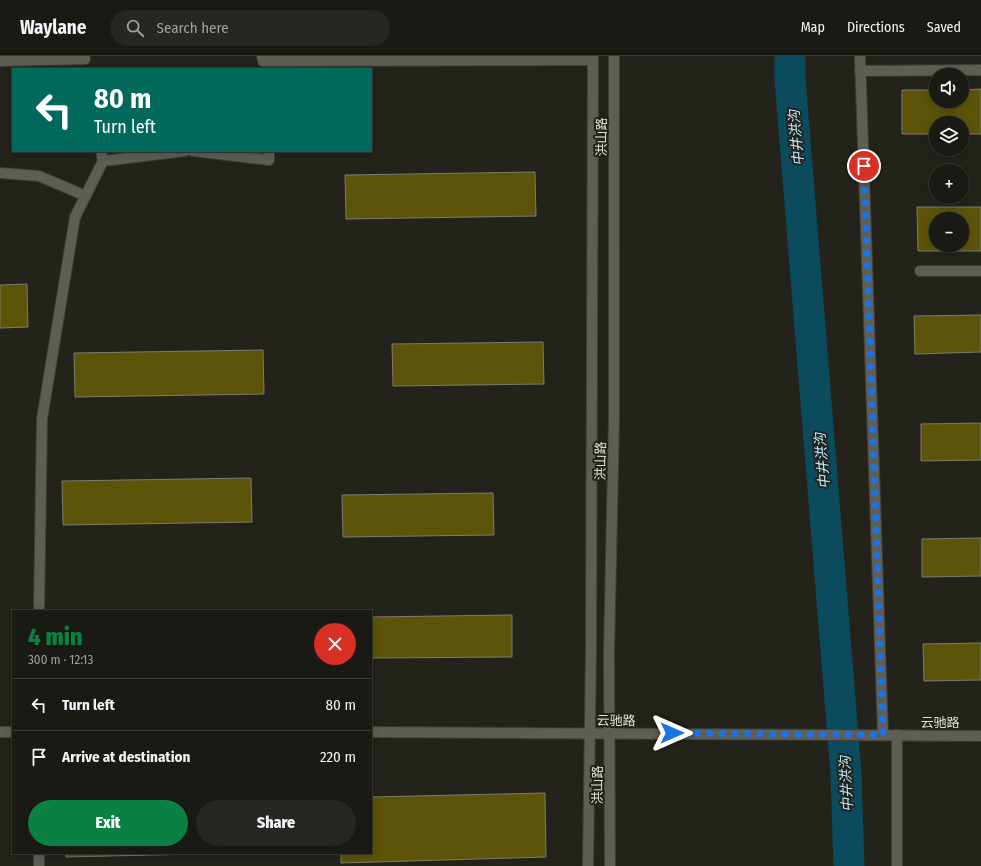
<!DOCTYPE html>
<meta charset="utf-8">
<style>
:root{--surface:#1a1a14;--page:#272722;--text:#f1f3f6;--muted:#9fa1a0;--line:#383834;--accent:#0b8043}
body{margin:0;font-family:"Fira Sans Condensed","Noto Sans SC",sans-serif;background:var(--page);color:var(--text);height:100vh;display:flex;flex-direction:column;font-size:15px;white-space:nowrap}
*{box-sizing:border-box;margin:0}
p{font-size:13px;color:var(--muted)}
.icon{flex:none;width:22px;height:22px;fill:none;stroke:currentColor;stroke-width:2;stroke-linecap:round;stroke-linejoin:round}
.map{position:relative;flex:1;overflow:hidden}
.details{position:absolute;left:12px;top:554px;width:360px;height:244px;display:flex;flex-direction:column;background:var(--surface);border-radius:0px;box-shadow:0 2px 10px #0003,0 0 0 1px var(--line)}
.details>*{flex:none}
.hud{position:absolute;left:12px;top:12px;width:360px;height:84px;border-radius:0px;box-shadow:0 2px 10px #0003,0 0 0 1px var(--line);background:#00695c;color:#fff;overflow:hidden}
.buttons{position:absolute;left:929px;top:12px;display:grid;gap:8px}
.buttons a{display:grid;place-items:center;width:40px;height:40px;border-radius:50%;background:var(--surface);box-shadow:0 2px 10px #0003,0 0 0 1px var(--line);font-size:20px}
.pin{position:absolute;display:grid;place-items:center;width:34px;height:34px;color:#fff;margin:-17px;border:2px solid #fff;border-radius:50%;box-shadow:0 1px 4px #0007}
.me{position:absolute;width:44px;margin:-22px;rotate:90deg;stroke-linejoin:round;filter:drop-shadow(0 0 3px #0008)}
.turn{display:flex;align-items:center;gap:14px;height:84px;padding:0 16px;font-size:18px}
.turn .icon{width:52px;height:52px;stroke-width:2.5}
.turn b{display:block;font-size:28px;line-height:34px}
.round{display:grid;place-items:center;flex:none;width:42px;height:42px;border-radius:21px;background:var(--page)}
.summary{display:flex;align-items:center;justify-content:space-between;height:68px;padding:0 16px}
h1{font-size:24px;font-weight:800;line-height:30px;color:var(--accent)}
.cta{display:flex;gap:8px;margin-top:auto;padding:8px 16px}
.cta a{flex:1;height:46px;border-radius:24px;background:var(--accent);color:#fff;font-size:16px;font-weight:800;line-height:46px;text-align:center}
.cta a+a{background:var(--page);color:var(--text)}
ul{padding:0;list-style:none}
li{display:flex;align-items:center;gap:12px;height:52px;padding:0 16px;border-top:1px solid var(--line)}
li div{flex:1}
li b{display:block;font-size:15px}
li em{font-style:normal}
header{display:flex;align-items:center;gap:24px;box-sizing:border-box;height:56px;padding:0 20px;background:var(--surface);border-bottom:1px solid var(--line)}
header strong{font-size:19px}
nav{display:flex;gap:22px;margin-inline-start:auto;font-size:14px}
.search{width:280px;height:36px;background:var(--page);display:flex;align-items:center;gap:10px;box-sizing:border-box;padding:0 14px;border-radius:22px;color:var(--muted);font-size:15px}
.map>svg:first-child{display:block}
</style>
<header>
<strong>Waylane</strong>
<div class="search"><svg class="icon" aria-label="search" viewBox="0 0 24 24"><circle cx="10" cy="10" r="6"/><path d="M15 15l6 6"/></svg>Search here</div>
<nav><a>Map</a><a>Directions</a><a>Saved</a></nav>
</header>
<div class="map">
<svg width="981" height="810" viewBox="0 0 981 810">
<rect width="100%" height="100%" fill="#23231b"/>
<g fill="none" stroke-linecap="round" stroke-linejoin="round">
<path stroke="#0c4b5e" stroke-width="31" d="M790,0v23l56,695 3,92"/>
</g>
<path fill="#5c5408" stroke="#7c7c72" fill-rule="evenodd" d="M981,33v45h-19v-11h-26v11h-34v-44h34v11h26v-11z
M535,116l1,44 -190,3 -1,-44z
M917,151h64v44h-63zM936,163h26v26h-26z
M27,228l1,43 -28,1v-43z
M981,259v37l-66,2 -1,-38z
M543,286l1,42 -151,2 -1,-42z
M263,294l1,44 -189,3 -1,-44z
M981,367v37l-60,1v-37z
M251,422l1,44 -189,3 -1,-44z
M493,437l1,42 -151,2 -1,-42z
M981,482v38l-59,1v-38z
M512,559v42l-141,1v-41z
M981,587v37l-57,1 -1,-37z
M545,737l1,64 -205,6v-10h30v-56z
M66,797h173l-173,4z"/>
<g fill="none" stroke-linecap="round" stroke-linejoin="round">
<g stroke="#403f39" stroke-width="12">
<path id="service" d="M860,15l121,-1
M920,215h61"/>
</g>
<g stroke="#403f39" stroke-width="12">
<path id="minor" d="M262,0l1,5 330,-1
M0,5l85,-2
M101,95l2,10 82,-10
M193,95l76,9v-9
M0,117l39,3 47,20
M39,555l3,-192 33,-202 28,-56
M39,797v13
M897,810v-131"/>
</g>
<g stroke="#403f39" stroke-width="12">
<path id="tertiary" d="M860,0l23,679
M0,676h13
M371,676l610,4"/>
</g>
<g stroke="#403f39" stroke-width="12">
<path id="secondary" d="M588,810l3,-218 2,-592
M610,810l-1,-214 5,-233v-363"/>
</g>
<use href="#service" stroke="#5f5e55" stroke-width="10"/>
<use href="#minor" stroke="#5f5e55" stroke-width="10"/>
<use href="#tertiary" stroke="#5f5e55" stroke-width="10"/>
<use href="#secondary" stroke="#5f5e55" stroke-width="10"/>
</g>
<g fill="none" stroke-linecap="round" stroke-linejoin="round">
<path stroke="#1a73e8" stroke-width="7" stroke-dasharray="0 12.6" d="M672,677l211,2 -19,-569"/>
</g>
<g text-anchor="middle" stroke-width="4" stroke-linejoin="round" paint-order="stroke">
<g font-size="13" fill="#e0dfda" stroke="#23231b">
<text transform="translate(601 81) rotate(-90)" y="5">洪山路</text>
<text transform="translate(600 405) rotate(-89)" y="5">洪山路</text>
<text transform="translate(616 664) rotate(1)" y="5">云驰路</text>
<text x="940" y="671">云驰路</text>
<text transform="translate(597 729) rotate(-90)" y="5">洪山路</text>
</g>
<g font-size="14" font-style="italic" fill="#b9eafd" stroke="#23231b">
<text transform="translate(796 82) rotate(-95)" y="5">中井洪沟</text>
<text transform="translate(822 405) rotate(-95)" y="5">中井洪沟</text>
<text transform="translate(846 728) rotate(-93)" y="5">中井洪沟</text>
</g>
</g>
</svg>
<div class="buttons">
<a><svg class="icon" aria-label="sound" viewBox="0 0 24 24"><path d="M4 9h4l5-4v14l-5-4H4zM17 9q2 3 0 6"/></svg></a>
<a><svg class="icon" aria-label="layers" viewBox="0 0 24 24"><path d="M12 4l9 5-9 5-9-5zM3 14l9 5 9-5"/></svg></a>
<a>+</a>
<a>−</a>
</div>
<div class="pin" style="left:864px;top:110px;background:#d93025"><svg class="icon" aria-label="arrive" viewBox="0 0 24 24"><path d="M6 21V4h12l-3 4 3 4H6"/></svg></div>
<svg class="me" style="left:672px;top:677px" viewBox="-20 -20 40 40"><path d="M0-17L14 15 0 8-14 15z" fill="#1a73e8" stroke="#fff" stroke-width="4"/></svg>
<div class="hud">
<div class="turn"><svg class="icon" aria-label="left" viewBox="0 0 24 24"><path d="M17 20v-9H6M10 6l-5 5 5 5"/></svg><div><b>80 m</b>Turn left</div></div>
</div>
<section class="details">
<div class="summary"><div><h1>4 min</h1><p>300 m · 12:13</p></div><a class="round" style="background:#d93025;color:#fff"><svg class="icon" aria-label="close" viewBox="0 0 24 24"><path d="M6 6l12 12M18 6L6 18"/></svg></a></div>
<ul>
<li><svg class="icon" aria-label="left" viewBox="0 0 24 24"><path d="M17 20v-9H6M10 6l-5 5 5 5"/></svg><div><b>Turn left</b></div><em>80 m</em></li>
<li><svg class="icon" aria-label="arrive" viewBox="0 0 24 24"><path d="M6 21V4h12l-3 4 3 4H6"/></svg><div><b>Arrive at destination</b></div><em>220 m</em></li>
</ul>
<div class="cta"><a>Exit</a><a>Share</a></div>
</section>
</div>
